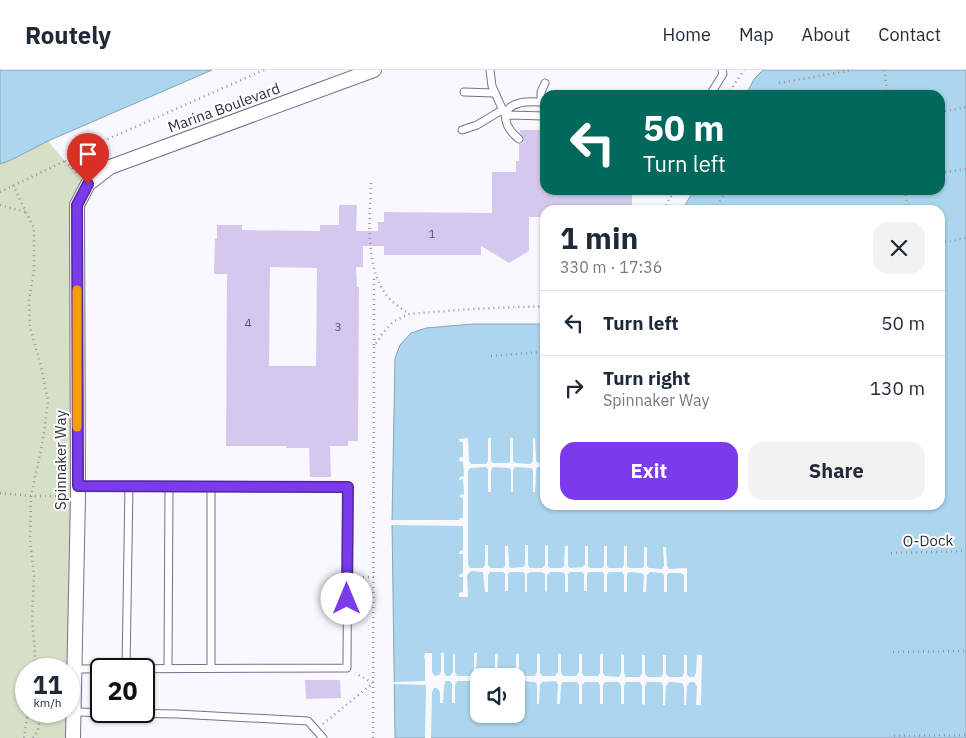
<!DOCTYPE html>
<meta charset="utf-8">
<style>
:root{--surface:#fff;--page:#f2f2f3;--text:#1f2937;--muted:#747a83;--line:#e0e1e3;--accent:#7c3aed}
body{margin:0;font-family:"IBM Plex Sans",sans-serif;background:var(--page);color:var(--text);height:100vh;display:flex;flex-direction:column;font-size:19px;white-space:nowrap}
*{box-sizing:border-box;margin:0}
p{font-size:16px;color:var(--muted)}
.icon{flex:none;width:28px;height:28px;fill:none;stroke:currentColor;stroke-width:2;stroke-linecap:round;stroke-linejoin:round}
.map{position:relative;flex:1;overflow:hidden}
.panel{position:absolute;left:540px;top:135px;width:405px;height:305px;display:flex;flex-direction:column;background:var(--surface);border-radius:15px;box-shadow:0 1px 4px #0004}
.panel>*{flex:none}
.hud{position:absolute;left:540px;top:20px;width:405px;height:105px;border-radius:15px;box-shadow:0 1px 4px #0004;background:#00695c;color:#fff;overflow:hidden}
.controls{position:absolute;left:470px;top:598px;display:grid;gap:10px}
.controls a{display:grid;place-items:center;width:55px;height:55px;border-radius:10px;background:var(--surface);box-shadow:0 1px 4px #0004;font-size:25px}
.speed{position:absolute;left:15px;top:588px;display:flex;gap:10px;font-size:25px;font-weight:700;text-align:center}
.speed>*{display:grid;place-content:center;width:65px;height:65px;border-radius:50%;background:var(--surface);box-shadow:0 1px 4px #0004;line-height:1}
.speed small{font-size:12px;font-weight:400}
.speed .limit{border:2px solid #111;border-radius:8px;background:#fff;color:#111}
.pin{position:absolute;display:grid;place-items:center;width:42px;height:42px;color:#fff;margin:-51px -21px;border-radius:50% 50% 50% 0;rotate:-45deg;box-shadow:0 0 5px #0007}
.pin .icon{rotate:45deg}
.me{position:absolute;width:55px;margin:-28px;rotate:0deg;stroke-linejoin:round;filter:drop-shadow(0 0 4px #0008)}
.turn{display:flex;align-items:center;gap:18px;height:105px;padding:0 20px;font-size:22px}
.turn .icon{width:65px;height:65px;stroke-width:2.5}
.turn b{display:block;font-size:35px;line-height:42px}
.round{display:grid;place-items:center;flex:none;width:52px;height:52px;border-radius:15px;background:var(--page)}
.headline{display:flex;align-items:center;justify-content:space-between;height:85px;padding:0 20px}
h1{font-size:30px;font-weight:800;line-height:38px}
.action{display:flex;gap:10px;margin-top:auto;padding:10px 20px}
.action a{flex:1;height:58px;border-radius:15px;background:var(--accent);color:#fff;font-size:20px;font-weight:800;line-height:58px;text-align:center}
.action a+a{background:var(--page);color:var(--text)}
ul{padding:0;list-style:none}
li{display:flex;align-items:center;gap:15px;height:65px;padding:0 20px;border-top:1px solid var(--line)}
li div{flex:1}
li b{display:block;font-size:19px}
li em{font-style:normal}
header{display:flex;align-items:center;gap:30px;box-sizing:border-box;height:70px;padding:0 25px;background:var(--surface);border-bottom:1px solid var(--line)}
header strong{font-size:24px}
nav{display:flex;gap:28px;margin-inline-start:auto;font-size:18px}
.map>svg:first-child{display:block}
</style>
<header>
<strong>Routely</strong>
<nav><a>Home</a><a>Map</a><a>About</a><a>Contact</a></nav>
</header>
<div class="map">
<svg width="966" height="668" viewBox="0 0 966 668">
<rect width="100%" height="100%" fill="#faf8ff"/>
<path fill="#d5e0c6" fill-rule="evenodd" d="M48,71l17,20 23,23 -11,21 -4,533h-73v-574l9,-3zM26,599h43v42h-43z"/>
<path fill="#abd6ed" stroke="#86a3b7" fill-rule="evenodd" d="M0,0h212l-164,71 -39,20 -9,3z
M763,0h203v668h-571l-3,-216 3,-164 5,-13 11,-12 15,-5 47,-4h72v181h395v-295h-258l12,-20h246v-95h-194l8,-16zM479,606h37v38h-37z"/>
<path fill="#faf8ff" d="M468,368l1,23 2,3h15l2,-3v-23h3v23l2,2h16l1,-2v-23h3v23l2,2 15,1 3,-3v-23l2,1 1,22 2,2h7v5l-8,-1 -1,3 -1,22h-2v-22l-2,-2 -16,-1 -2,3v22h-2v-22l-2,-2 -16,-1 -2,3v22h-3v-23l-2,-2 -16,1 -2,3v94l2,3h13l2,-3v-20h3v20l3,3h12l2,-2v-20h3l1,19 1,3 13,-1 2,-2v-20h3v20l2,3h12l3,-3v-19l3,-1v21l2,2h12l2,-2 1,-20h3v20l2,2 12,-1 3,-2v-19h3v20l2,2h12l2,-3v-19h3v20l2,2h13l2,-3v-19h3v20l2,2h13l2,-2v-19h3v19l2,2 13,1 2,-3 -1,-19h3l1,19 2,3 18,-1v24h-3v-17l-3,-2h-12l-2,2v17h-3v-17l-2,-2 -12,-1 -3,3 -1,17h-3l1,-17 -3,-2 -12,-1 -2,2v18h-3v-17l-2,-3h-13l-2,3v17h-3v-18l-2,-2h-13l-2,2v17h-3v-17l-2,-2h-12l-2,2v18h-3v-18l-3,-2h-12l-3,3v17l-2,-1v-17l-3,-2h-12l-3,2v18h-2v-18l-2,-2h-13l-2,2v17h-3v-17l-2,-2h-13l-2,3v17h-3l-2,-20 -12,-1 -4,4 1,22h-9v-4l4,-1v-15h-4v-2l4,-2v-19h-4v-2l4,-2v-24l-73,-1v-5h69l1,-2h3v-20l-3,-1v-2l4,-1 -1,-15 -4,1 1,-3 4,-1 -1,-15 -3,1 -1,-4 4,-1v-15h-3l-1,-3z
M425,583h7v19l3,4 4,-1 2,-3v-19h3v19l2,4h4l3,-4v-18h2v18l2,4h14l3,-4v-19h3l-1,20 3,3h14l2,-4v-18h3l-1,19 3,3h14l2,-3v-19h3v19l2,3h14l2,-4v-18h3v19l2,3h13l3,-4v-18h3v18l2,4h13l3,-4v-18h3v19l2,3h14l2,-3v-19h3v19l2,3 14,1 2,-4v-19l3,1v18l2,4h14l2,-4v-18h3v19l3,3h13l2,-3v-19h3v19l3,3h13l2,-4v-18h3v19l2,3h5l2,-4 1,-18h5l-1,50h-5l1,-19 -3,-4h-4l-3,4 -1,19h-2v-18l-2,-4 -13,-1 -3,4 -1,19h-2v-19l-2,-4h-14l-2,4v19l-3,-1v-18l-2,-4h-14l-2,4v18h-3v-18l-2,-4h-14l-2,3v19h-3v-19l-2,-3h-13l-3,3v19h-3v-19l-2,-3h-14l-2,3 -1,19h-3l1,-19 -2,-4 -14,1 -2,3 -1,19h-2v-19l-2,-3 -14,-1 -2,4 -1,19h-2v-28h-37l-3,27h-3v-19l-2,-3h-14l-2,4v18h-3v-19l-2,-3h-4l-2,4 -1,18h-3v-11l-3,-4h-3l-2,4 -1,46h-6l1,-53 -35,-1v-2l34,-1v-22l-1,-1z"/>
<path fill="#d5c8ef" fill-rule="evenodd" d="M519,60h26v60h87v20h-87v7h-16v34l-20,12 -28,-17v9h-97v-9h-21v21h-7l1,20h2l-1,154h-10v5h-18l1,31h-21l-1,-29h-23v-2h-60l1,-172h-13l1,-35h2v-14h25v5l78,1v-6h19v-20h18l-1,26h22v-9h6v-10l108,1v-41h24v-11h3v-17l4,-1 1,-3zM270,197l47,1 -1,98h-47z
M305,610h35l1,18 -35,1z"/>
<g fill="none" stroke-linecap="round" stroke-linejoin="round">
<g stroke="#786e8c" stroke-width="9">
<path id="lane" d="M490,0l2,16 13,29 40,1
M464,22l30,1
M710,25l13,-21 -1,-4
M541,32v-10l4,-9
M462,60l15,-5 25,-15
M519,69c-14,-11 -22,-31 1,-36 8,-2 17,-1 25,-1
M126,598l3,-182
M168,598l1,-181
M211,598v-181
M75,599l272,-1 1,-181 -271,-1
M74,642l103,2 131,7 15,17"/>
</g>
<g stroke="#786e8c" stroke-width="16">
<path id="street" d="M73,668l5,-242 -1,-291 11,-21 22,-17 264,-97"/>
</g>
<path stroke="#95929c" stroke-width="2.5" stroke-dasharray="1 4" stroke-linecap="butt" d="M884,0l4,25
M779,13l74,-13
M727,25l17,-25
M940,42l26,-5
M65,91l13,13
M940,103l26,-4
M371,113c-1,34 -7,86 17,114 5,6 14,12 21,17
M13,115l21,43v42l-5,30 1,27 11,39 7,35 -5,39 -12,56 -1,43 4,37 -2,41 3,37 -1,15
M905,120l3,20
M0,122l65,-31 16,-10 183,-81
M0,135l25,7
M664,140l10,-20
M715,140l9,-16 -8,-4
M940,173l26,-5
M541,237v45l4,-1
M374,275v-69
M491,286l50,-4
M0,423l31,3h35
M891,483l75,-2
M358,507h16
M893,582l73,-1
M323,654l50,-41 -18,-10
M894,666l72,-1
M24,668l4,-27
M33,668l5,-8 3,-19
M373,668l1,-391 8,-13 11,-12 16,-8 62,-5 74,-3"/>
<use href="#lane" stroke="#fff" stroke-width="7"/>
<use href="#street" stroke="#fff" stroke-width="14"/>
</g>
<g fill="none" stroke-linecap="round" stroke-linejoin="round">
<g stroke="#51269a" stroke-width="12">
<path id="route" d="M88,114l-11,21 1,281 270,1 -1,112"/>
</g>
<use href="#route" stroke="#7c3aed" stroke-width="9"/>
<path stroke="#f59e0b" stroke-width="9" d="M77,220v137"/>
</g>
<g text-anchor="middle" stroke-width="4" stroke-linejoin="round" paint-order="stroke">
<g font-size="12" fill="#5a5467">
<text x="432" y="168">1</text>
<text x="248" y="257">4</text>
<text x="338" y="261">3</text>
</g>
<g font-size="15" fill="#312d3a" stroke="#fff">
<text transform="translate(224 38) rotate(-20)" y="5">Marina Boulevard</text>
<text transform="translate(61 390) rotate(-90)" y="5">Spinnaker Way</text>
<text transform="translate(928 471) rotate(-1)" y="5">O-Dock</text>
</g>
</g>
</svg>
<div class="controls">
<a><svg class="icon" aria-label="sound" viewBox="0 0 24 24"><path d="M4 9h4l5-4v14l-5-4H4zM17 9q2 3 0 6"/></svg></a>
</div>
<div class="speed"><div>11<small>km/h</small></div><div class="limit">20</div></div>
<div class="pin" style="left:88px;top:114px;background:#d93025"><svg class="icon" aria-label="arrive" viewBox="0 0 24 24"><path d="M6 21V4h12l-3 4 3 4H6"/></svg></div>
<svg class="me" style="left:347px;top:529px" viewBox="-20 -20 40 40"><circle r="19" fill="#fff"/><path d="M0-13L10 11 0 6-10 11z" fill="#7c3aed"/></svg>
<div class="hud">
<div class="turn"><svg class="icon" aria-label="left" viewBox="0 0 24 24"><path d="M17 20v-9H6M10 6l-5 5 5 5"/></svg><div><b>50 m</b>Turn left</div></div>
</div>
<section class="panel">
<div class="headline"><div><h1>1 min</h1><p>330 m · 17:36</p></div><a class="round"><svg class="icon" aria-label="close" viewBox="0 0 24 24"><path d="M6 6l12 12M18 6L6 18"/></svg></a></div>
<ul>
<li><svg class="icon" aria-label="left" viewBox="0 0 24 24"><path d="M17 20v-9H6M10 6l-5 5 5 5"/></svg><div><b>Turn left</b></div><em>50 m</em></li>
<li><svg class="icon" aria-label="right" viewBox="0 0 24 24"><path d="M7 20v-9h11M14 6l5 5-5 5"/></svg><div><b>Turn right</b><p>Spinnaker Way</p></div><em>130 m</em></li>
</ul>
<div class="action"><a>Exit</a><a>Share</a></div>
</section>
</div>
